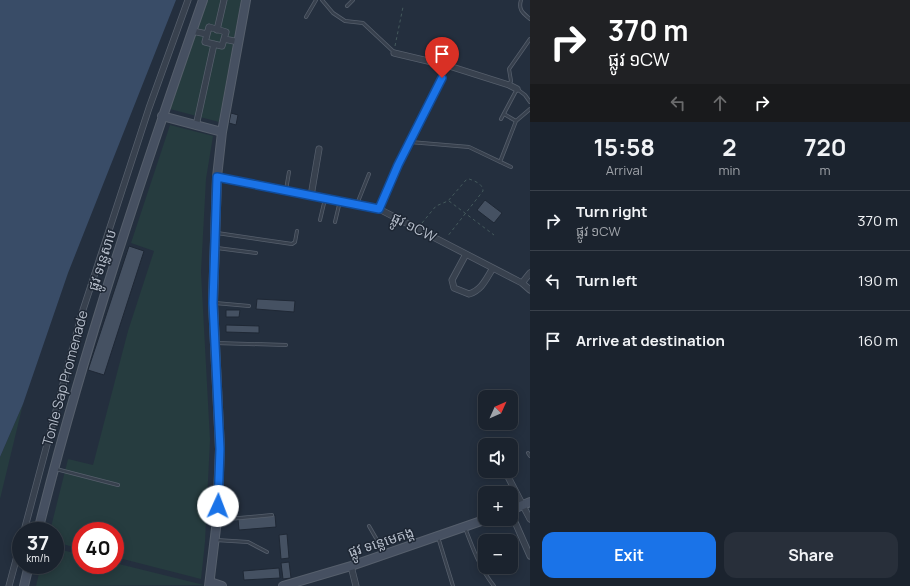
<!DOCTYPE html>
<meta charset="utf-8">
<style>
:root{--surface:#1b232e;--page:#282f3a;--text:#f1f3f6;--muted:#a0a4aa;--line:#39404a;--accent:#1a73e8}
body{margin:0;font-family:Manrope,"Noto Sans Khmer",sans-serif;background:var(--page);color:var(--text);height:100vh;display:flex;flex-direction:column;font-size:15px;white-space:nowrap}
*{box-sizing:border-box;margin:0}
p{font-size:13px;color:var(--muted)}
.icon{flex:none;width:22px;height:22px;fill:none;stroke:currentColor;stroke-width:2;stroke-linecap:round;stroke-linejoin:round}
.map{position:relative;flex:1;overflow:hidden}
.panel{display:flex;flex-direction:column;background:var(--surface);width:380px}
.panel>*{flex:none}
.guide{background:#202124;color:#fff;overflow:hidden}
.needle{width:26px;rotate:45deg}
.buttons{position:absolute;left:478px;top:390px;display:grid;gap:8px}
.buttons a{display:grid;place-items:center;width:40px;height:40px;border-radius:8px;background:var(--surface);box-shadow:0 2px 10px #0003,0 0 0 1px var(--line);font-size:20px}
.speed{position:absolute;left:12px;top:522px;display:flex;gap:8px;font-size:20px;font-weight:700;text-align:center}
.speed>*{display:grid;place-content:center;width:52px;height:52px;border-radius:50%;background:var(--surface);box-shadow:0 2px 10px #0003,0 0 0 1px var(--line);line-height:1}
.speed small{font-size:10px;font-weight:400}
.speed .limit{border:6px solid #d22;background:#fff;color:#111}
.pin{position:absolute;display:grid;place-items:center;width:34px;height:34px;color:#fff;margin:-41px -17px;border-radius:50% 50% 50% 0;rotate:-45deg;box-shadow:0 0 4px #0007}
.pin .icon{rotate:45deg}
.me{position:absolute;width:44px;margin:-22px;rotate:2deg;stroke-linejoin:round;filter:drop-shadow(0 0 3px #0008)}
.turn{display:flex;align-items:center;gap:14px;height:84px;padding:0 12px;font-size:18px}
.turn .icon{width:52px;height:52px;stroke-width:2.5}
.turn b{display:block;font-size:28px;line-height:34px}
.lanes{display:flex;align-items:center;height:38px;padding:0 12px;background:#0003;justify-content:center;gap:20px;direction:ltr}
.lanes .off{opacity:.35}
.eta{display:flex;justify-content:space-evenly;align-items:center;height:68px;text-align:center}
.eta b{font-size:24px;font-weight:700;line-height:28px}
.action{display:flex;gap:8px;margin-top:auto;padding:8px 12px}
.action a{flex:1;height:46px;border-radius:12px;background:var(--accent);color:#fff;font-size:16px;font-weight:700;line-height:46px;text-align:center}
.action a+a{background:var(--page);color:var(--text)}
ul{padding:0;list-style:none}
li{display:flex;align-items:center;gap:12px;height:60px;padding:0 12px;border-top:1px solid var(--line)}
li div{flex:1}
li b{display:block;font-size:15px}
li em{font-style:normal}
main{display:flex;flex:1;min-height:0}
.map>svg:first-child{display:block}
</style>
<main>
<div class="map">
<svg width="530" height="586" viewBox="0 0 530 586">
<rect width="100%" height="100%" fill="#242f3e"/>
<path fill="#263c3f" d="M207,0h34l-22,122 -49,-13z
M170,125l43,11 -7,43 -5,93 9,168 -5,102 -4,37 -86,-22v-26h-34v18l-26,-7v-11h-5l18,-72 25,6 35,-134 26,-80 -23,-8z
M23,404l-23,95v-42z
M55,548l26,7v10h34v-2l89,22 -168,1 5,-21h14z"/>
<path fill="#394c67" d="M0,0h176l-108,273 -45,131 -23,53z"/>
<path fill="#455162" stroke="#1f2835" d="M231,113l7,2 -2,10 -7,-2z
M485,200l17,13 -8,10 -17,-13z
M129,246l15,5 -40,124 -16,-5z
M257,299l38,2 -1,11 -38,-3z
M226,310h14l-1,7h-13z
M226,325l33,1v7l-33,-1z
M275,515l1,12 -37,3 -1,-11z
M287,534l2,24 -8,1 -2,-24z
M289,562l2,16 -8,1 -2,-16z
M279,568l1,10 -36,2 -1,-9z"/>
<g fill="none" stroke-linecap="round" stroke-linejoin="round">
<g stroke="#565f6c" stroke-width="4">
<path id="lane" d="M322,0l11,13 12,8 18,2 31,29
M521,0c-3,10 2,13 9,19
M347,6l6,-6
M306,17l10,-17
M509,85l2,-4 -2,-12 21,-30
M504,114l12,7 14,-12
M501,119l16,-30 8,6 5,7
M410,142l59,5 42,20
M500,162l16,-41
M286,190l3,-18
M357,204l12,-30
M379,209l19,-44 50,-99
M320,220l5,-21
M335,222l5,-21
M217,233l75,11 3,-2 2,-11
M217,248l39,5
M215,303l34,3
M216,343l70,2
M528,453l2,3
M56,469l62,16
M218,520l54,-5
M369,526l15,26
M465,528c8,20 15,41 29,58
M438,537l15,49
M216,540l32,2 19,10"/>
</g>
<g stroke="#565f6c" stroke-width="7">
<path id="street" d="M209,27l17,5 -4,14 -17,-4z
M217,30l7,-30
M192,31l15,3
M224,39l15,3
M394,53l55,13 60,19 8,4
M196,126l18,-82
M217,177l162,32 143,74 8,7
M311,196l8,-47
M466,254l-14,26 2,8 15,6c13,-4 17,-15 24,-26
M522,283l8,-10
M505,471l25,48
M511,513l19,43
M24,531l58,-218 67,-205 39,-108
M351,566l5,20
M9,586l12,-45"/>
</g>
<g stroke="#565f6c" stroke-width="10">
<path id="secondary" d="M162,116l60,16
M511,510l19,-8
M38,531c45,-180 104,-356 165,-531
M210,582l12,4
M24,586l5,-21
M209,586l8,-66 3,-71 -7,-146 4,-126 5,-45 24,-132
M283,586l68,-20 136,-47"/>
</g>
<path stroke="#44595c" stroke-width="1" stroke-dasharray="3 3" stroke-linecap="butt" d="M395,46l8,-39
M449,201l45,34
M422,223l14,-17 12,-5 18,-21 3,-1c6,2 14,5 14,12l-36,46"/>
<use href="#lane" stroke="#38414e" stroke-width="2.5"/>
<use href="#street" stroke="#38414e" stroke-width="5.5"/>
<use href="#secondary" stroke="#465061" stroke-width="8"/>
</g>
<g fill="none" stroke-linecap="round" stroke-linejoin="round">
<g stroke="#114b97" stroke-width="10">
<path id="route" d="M218,506l2,-57 -7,-146 4,-126 162,32 19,-44 44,-87"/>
</g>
<use href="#route" stroke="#1a73e8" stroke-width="7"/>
</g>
<g text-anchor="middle" stroke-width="3" stroke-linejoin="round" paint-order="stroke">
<g font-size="14" fill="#b4bcc9" stroke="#1d2633">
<text transform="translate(414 227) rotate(27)" y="5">ផ្លូវ ១CW</text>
<text transform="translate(102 260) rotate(-72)" y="5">ផ្លូវ ទន្លេសាប</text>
<text transform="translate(65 378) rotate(-75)" y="5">Tonle Sap Promenade</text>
<text transform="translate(381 542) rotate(-18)" y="5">ផ្លូវ ទន្លេមេគង្គ</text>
</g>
</g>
</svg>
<div class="buttons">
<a><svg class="needle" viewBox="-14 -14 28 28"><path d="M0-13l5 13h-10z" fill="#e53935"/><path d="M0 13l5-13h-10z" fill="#a0a4aa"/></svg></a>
<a><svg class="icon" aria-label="sound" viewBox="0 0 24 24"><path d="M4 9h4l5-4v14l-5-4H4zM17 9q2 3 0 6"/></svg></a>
<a>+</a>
<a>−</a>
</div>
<div class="speed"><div>37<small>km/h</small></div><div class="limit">40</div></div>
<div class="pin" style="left:442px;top:78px;background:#d93025"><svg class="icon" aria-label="arrive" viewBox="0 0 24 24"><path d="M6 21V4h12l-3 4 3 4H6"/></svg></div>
<svg class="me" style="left:218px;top:506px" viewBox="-20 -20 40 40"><circle r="19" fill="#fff"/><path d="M0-13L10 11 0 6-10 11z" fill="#1a73e8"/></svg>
</div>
<section class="panel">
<div class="guide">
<div class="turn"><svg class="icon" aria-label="right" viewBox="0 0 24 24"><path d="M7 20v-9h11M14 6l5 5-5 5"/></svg><div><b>370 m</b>ផ្លូវ ១CW</div></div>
<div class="lanes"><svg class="icon off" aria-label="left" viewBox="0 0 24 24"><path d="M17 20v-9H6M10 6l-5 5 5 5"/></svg><svg class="icon off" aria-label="ahead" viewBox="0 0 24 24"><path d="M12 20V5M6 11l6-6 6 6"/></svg><svg class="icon" aria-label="right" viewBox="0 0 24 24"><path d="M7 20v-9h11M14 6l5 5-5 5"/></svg></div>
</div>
<div class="eta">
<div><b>15:58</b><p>Arrival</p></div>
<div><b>2</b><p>min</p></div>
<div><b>720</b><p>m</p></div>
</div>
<ul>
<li><svg class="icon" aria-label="right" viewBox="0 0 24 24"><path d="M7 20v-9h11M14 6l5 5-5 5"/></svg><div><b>Turn right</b><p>ផ្លូវ ១CW</p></div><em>370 m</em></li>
<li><svg class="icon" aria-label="left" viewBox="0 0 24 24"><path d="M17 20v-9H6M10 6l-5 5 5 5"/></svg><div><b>Turn left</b></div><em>190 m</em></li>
<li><svg class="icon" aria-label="arrive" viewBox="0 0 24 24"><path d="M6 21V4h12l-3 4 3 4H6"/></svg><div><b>Arrive at destination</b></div><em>160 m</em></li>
</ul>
<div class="action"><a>Exit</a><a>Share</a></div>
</section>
</main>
